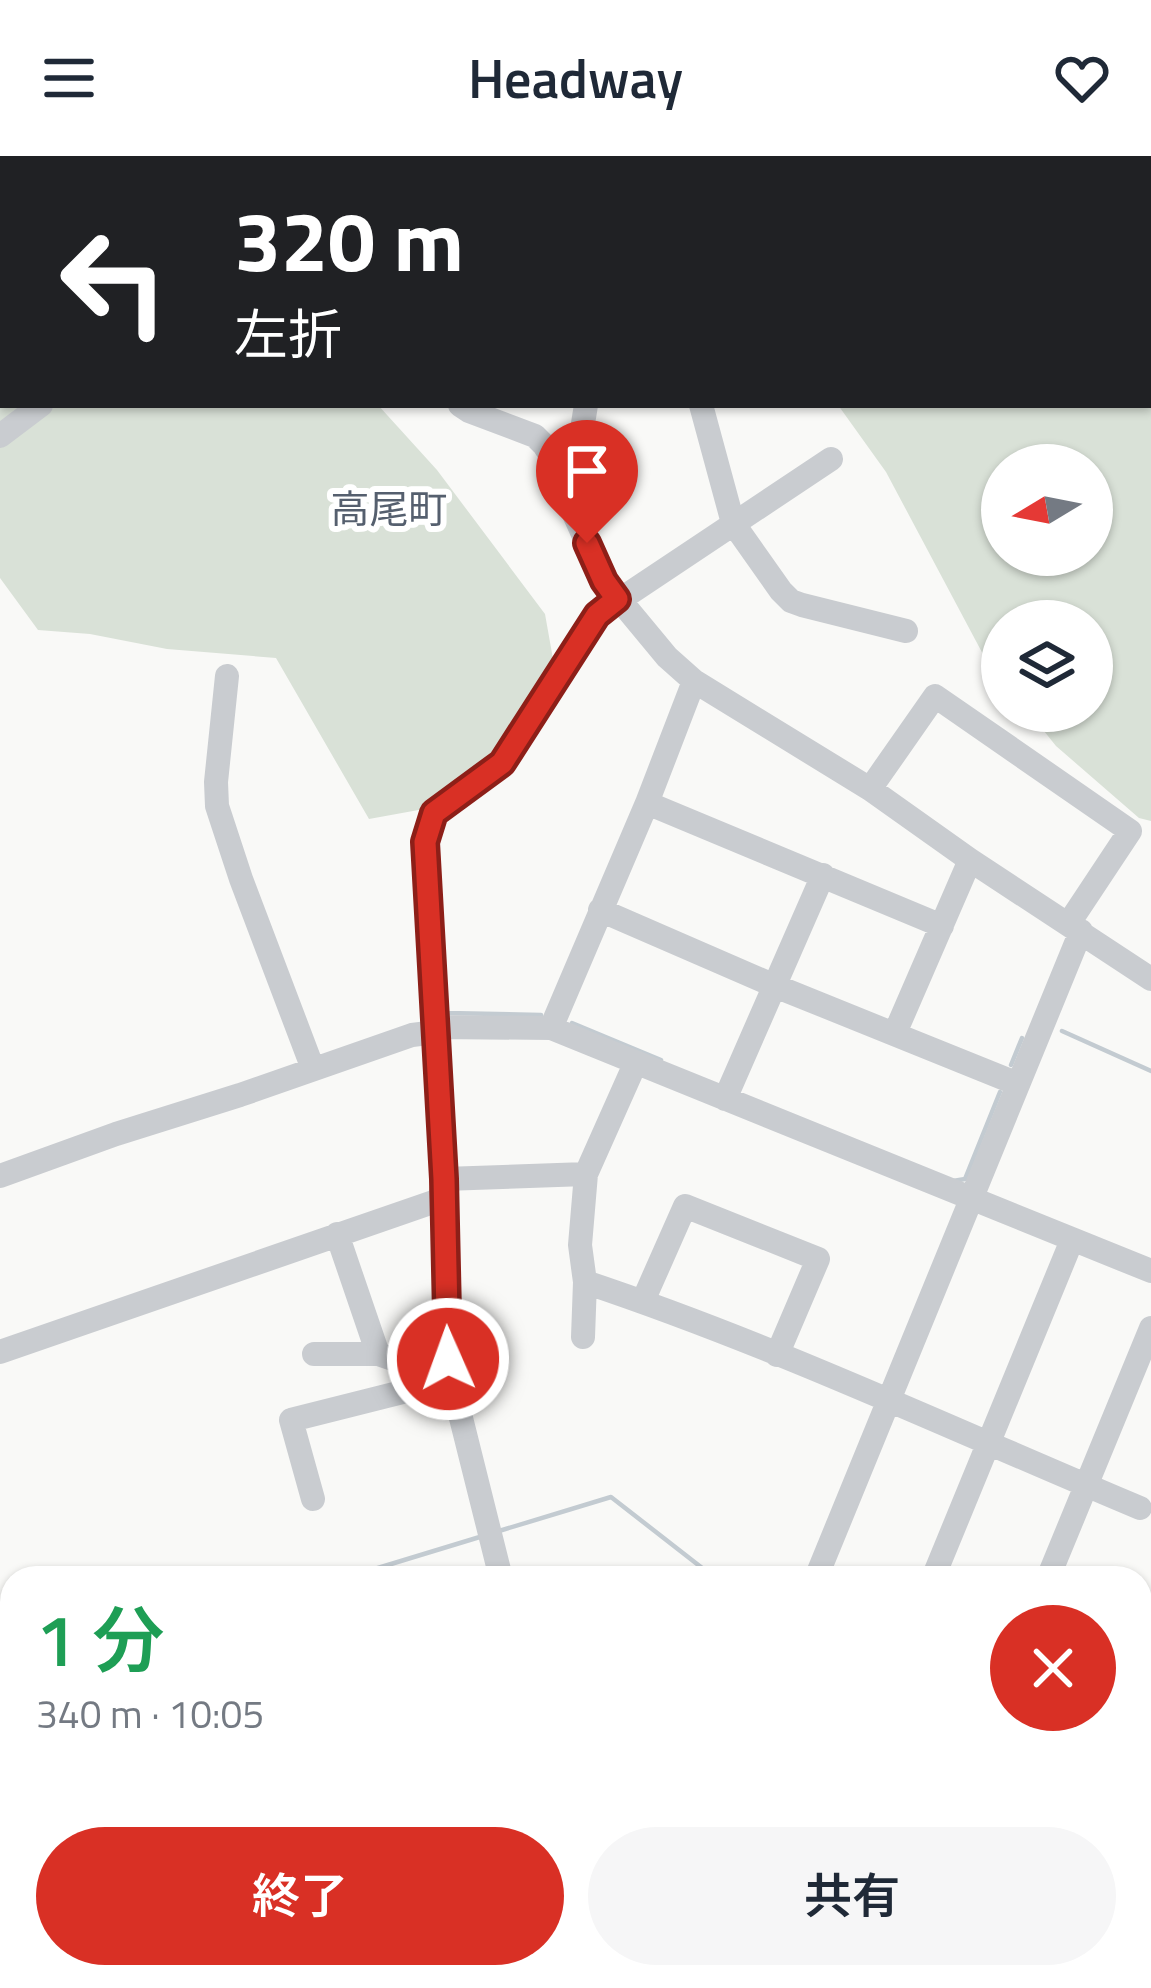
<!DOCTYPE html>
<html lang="ja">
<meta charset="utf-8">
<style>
:root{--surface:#fff;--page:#f6f6f7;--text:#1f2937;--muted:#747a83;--accent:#d93025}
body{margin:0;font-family:"Titillium Web","Noto Sans JP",sans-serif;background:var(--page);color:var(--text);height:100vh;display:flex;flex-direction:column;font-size:45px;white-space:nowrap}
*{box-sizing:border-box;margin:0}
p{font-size:39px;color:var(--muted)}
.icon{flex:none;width:66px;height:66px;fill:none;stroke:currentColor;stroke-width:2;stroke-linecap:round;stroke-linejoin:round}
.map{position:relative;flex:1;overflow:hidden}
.drawer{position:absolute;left:0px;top:1410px;width:1152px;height:423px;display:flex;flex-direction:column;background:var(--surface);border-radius:36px 36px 0 0;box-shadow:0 3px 9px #0004}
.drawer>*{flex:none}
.top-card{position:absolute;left:0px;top:0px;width:1152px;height:252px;box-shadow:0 3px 9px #0004;background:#202124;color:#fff;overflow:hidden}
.needle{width:78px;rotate:260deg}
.fabs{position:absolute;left:981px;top:288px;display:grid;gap:24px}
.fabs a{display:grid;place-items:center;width:132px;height:132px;border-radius:50%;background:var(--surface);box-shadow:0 3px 9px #0004;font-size:60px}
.pin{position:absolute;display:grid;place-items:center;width:102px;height:102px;color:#fff;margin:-123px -51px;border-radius:50% 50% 50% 0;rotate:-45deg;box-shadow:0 0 12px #0007}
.pin .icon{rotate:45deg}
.me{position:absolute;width:132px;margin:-66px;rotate:358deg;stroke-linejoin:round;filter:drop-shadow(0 0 9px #0008)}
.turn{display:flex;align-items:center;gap:42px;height:252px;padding:0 36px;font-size:54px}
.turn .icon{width:156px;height:156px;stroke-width:2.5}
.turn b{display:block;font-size:84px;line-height:102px}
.round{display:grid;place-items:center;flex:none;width:126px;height:126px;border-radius:63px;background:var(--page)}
.headline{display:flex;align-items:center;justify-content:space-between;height:204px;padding:0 36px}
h1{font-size:72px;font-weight:600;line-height:90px;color:#1e9e55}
.primary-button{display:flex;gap:24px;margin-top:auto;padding:24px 36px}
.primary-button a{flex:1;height:138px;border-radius:72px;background:var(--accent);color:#fff;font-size:48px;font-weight:600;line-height:138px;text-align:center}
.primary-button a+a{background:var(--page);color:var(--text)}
header{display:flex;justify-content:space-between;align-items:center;height:156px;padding:0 36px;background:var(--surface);font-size:54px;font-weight:600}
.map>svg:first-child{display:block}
</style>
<header><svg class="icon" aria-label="menu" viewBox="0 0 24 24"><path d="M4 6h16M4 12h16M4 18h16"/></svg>Headway<svg class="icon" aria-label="heart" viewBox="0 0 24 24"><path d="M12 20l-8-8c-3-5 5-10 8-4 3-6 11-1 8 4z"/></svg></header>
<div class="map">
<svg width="1151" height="1832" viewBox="0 0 1151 1832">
<rect width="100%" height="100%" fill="#f9f9f7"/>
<path fill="#d9e1d7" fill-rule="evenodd" d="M0,0h141l3,3h-141v246h375l59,65 108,144 8,45 -8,24 -48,66 -73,60 -55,10 -93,-161 -109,-9 -77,-15 -52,-4 -38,-52z
M752,0h399v665l-12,-3 -83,-72 -28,-35h64v-90h-90v58l-17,-21 -99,-186 -48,-67h311v-246h-396zM1002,309h90v90h-90z"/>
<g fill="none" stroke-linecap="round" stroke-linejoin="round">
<path stroke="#c3cbd1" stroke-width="4.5" d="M446,853l1,4 94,2
M572,867l89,37
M1062,875l89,40
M1011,909l11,-27
M953,1025l12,-2 35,-87
M499,1375l112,-34 104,81
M345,1422l138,-42
M1017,1821l3,11"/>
<path stroke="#c0c2c5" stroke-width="3" stroke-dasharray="6 6" stroke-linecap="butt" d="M0,1573l4,-1 8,177
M1140,1820l11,5
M15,1821l1,11
M974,1832l39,-11"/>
<path stroke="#c9ccd0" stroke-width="24" d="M177,0l2,3
M460,249l9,6 66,25 9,9 11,17 15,43 34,76 63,76 27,24 176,108 100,71 181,119
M701,249l32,118 48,68 10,10 11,4 104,26
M0,280l41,-31
M571,341l15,-92
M227,520l-11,106 1,24 24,73 72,190
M870,633l65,-93 195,135 -61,92
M647,647l295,123
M600,754l175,76 243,98
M551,872l96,-225 47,-122
M895,877l75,-173
M725,943l98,-224
M0,1020l116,-42 124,-39 172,-60 16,-2 9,-6 114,1 600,243
M337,1078l41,120 29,10 41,-5
M585,1126c189,63 371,149 555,226
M643,1145l42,-95 133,53 -41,96
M583,1181l2,-55 -5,-37 6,-71
M0,1196l439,-152 5,-21 142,-5 49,-110
M314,1198h64
M313,1343l-22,-79 159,-40
M501,1422l-52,-208 -5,-191 -19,-337 9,-29 68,-50 95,-148 234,-156
M816,1422l265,-647
M933,1422l139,-338
M1048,1422l103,-250
M682,1821l1,11"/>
</g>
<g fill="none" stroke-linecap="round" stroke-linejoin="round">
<g stroke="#8d1f18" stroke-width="30">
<path id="route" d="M448,1203l-4,-180 -19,-337 9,-29 68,-50 95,-148 20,-16 -13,-18 -17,-38"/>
</g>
<use href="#route" stroke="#d93025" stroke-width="21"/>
</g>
<g text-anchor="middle" stroke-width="12" stroke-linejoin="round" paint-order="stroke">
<g font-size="39" fill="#555f6e" stroke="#fff">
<text x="389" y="367">高尾町</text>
</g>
</g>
</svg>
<div class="fabs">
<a><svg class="needle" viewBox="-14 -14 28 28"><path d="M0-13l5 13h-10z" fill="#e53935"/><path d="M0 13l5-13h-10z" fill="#747a83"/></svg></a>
<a><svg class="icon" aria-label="layers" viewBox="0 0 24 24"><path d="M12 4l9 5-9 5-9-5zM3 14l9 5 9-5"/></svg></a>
</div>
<div class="pin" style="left:587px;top:387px;background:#d93025"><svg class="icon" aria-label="arrive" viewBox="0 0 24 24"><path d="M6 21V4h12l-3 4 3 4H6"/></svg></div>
<svg class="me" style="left:448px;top:1203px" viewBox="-20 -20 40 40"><circle r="17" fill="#d93025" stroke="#fff" stroke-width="3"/><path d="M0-11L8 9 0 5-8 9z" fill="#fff"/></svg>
<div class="top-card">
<div class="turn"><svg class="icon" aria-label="left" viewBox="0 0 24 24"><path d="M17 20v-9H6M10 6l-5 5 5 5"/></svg><div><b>320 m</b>左折</div></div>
</div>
<section class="drawer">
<div class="headline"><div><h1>1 分</h1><p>340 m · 10:05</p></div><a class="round" style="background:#d93025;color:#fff"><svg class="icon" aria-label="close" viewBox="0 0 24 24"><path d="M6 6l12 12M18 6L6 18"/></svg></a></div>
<div class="primary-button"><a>終了</a><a>共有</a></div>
</section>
</div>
